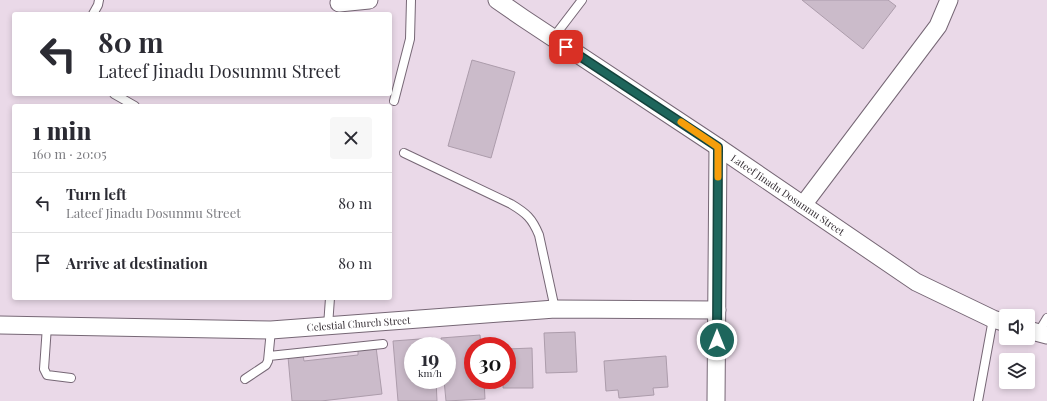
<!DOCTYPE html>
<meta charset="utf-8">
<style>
:root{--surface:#fff;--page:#f7f7f7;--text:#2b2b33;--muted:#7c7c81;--line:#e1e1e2}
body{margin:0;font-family:"Playfair Display",serif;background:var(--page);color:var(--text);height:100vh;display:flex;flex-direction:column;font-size:15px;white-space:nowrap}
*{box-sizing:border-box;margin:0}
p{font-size:13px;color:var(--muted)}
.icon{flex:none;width:22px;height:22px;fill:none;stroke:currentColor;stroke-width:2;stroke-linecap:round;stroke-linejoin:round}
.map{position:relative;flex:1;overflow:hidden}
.sheet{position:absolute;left:12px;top:104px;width:380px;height:196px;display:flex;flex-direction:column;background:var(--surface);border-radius:4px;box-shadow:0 2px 6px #0003}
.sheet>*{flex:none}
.guide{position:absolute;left:12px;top:12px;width:380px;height:84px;border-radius:4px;box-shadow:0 2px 6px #0003;background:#fff;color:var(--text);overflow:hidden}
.tools{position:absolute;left:999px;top:309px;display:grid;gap:8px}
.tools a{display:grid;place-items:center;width:36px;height:36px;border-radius:4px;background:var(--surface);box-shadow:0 2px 6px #0003;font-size:20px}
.speed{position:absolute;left:404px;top:337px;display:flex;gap:8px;font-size:20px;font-weight:700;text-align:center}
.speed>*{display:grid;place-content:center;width:52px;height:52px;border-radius:50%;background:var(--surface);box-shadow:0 2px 6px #0003;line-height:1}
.speed small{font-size:10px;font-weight:400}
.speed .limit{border:6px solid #d22;background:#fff;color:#111}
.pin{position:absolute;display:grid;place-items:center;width:34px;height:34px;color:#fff;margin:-17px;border-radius:8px;box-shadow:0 2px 6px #0006}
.me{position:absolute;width:44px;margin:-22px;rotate:0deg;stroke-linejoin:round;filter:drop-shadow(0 0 3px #0008)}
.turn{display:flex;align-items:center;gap:14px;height:84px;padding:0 20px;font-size:18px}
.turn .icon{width:52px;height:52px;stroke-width:2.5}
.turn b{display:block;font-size:28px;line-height:34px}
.round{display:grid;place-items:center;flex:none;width:42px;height:42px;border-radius:4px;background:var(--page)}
.summary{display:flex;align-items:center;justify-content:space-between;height:68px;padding:0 20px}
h1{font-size:24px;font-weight:800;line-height:30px}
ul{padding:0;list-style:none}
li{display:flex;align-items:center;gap:12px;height:60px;padding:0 20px;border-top:1px solid var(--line)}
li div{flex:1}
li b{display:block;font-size:15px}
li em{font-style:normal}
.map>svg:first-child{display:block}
</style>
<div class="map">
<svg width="1047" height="401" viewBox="0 0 1047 401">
<rect width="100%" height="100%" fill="#ead9e8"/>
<path fill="#cbbbca" stroke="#ac9cab" d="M802,0h86l8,6 -33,43z
M472,60l43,12 -24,86 -43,-12z
M575,332l2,40 -31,1 -2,-40z
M480,335l1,11h-8v34h11l1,19 -39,2 -2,-21h3v-34h-5l-1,-8z
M433,338v8h-20v34h23l1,21h-39l-5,-60z
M376,347l6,47 -61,7h-29l-4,-44 15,-2 1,6 54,-6v-6z
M532,348l1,40h-30v-8h4v-31z
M666,356l2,31 -15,1 1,7 -35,3 -1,-8 -12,1 -2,-30z"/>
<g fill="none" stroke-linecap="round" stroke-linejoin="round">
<g stroke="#766775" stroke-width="10">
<path id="lane" d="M93,14l5,-9 1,-5
M553,38l29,-38
M114,94l21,12
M394,101l16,-62 1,-39
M404,153l107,51c15,9 21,14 28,31l16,74
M47,326l-3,43 3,6 24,3
M328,326l2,-28
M1038,333l9,-15
M269,356l114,-12
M245,379l21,-14 2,-4 3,-31
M978,401l15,-82"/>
</g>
<g stroke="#766775" stroke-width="19">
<g id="street">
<path id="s1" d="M497,0l26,18 195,129 198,135 77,37 13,4"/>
<path d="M339,3l30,-3"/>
<path d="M803,205l135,-179 11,-26"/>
<path id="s2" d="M0,325l271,5 284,-21 162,1"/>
<path d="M1028,330l19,5"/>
<path d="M716,401l2,-254"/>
</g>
</g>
<use href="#lane" stroke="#fff" stroke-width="8"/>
<use href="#street" stroke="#fff" stroke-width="17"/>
</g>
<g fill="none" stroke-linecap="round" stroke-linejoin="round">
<g stroke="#14423c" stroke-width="10">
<path id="route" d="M566,47l152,100 -1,193"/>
</g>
<use href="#route" stroke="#1e665c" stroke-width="7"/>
<path stroke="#f59e0b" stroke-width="7" d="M681,122l37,25v30"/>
</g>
<g text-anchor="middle" stroke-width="4" stroke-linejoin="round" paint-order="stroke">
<g font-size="10" fill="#322b31" stroke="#ead9e8">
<text dy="4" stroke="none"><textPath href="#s1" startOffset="350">Lateef Jinadu Dosunmu Street</textPath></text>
<text dy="4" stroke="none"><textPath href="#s2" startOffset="359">Celestial Church Street</textPath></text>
</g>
</g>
</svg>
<div class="tools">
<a><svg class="icon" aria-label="sound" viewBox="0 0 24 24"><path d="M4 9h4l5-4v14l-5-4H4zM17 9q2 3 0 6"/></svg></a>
<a><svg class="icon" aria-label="layers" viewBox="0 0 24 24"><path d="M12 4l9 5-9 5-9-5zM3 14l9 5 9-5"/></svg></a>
</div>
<div class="speed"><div>19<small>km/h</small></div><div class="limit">30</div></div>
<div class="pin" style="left:566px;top:47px;background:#d93025"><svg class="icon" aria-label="arrive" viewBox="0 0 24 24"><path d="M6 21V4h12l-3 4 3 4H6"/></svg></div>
<svg class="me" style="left:717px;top:340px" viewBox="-20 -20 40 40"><circle r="17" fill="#1e665c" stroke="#fff" stroke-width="3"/><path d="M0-11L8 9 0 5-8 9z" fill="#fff"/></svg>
<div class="guide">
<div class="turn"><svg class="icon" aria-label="left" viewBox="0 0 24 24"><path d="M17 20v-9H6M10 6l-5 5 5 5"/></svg><div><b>80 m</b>Lateef Jinadu Dosunmu Street</div></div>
</div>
<section class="sheet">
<div class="summary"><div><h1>1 min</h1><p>160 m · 20:05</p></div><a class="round"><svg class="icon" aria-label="close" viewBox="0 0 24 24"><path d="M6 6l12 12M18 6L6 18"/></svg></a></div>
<ul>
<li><svg class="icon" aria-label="left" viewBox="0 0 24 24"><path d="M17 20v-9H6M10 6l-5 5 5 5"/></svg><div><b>Turn left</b><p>Lateef Jinadu Dosunmu Street</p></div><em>80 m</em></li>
<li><svg class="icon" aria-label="arrive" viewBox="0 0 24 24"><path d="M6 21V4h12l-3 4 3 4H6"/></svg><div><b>Arrive at destination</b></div><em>80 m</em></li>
</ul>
</section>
</div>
